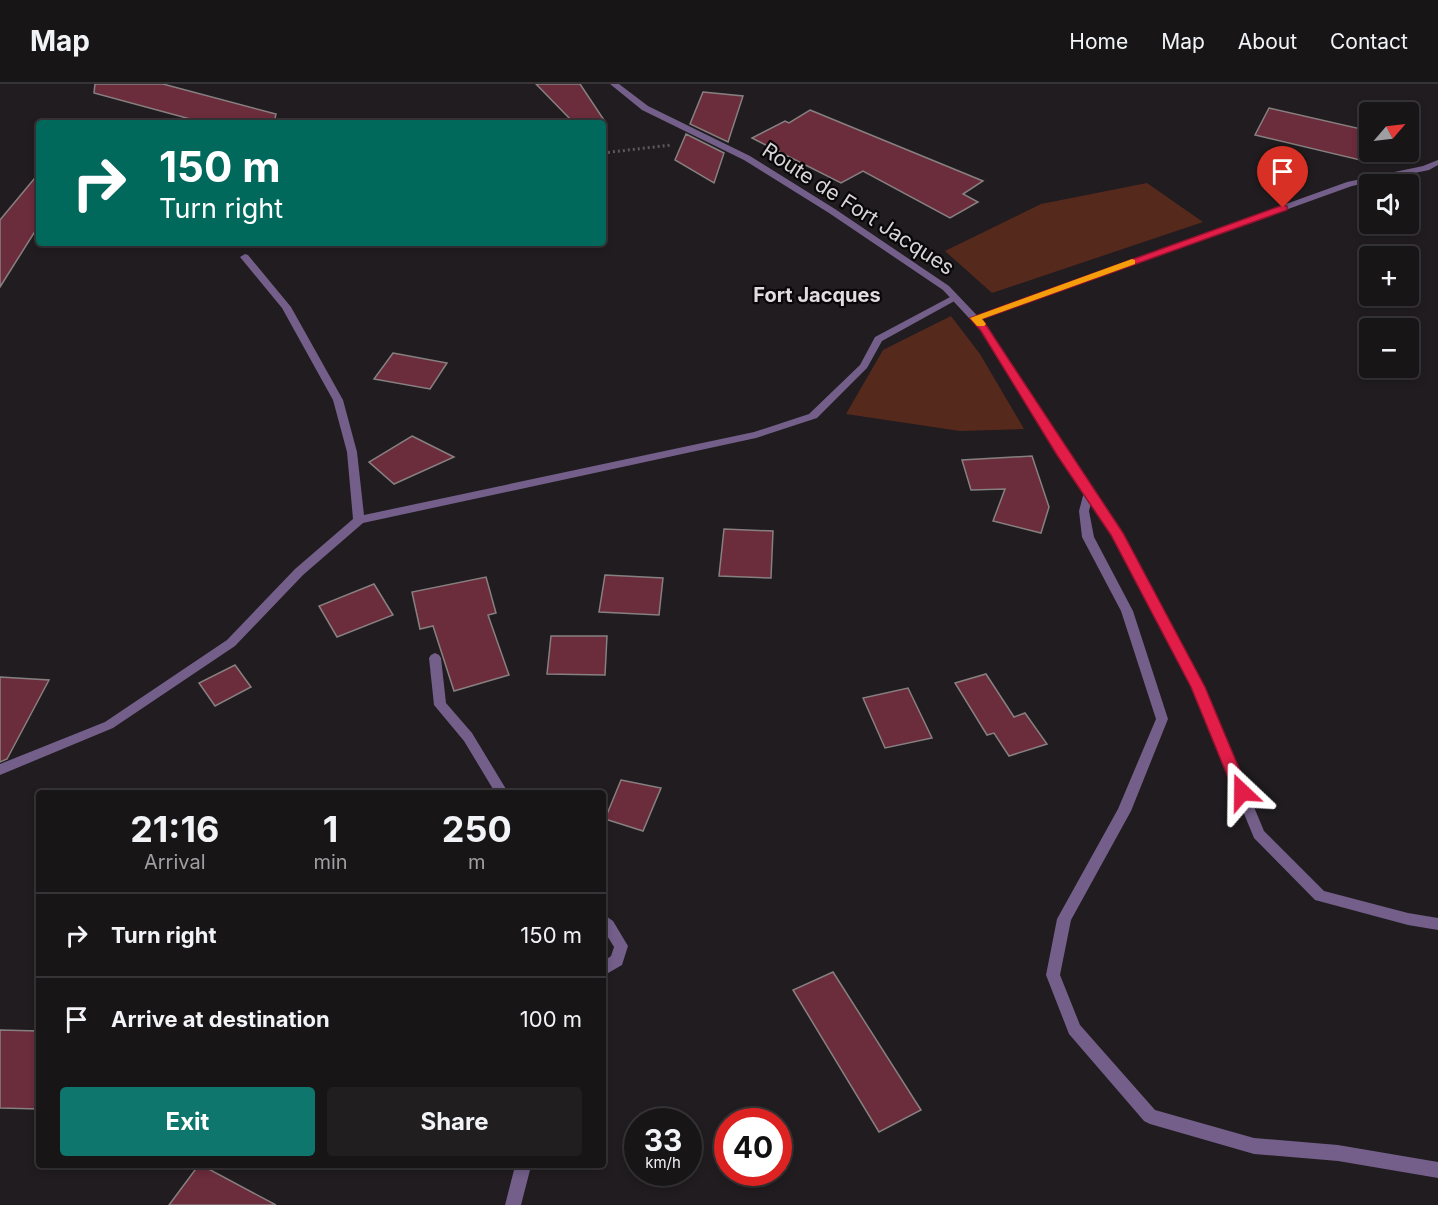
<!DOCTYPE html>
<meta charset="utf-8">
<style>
:root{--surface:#181517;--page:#211e20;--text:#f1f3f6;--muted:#9f9fa1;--line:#363436;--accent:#0f766e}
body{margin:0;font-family:Inter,sans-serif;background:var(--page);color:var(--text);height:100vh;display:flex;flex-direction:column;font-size:22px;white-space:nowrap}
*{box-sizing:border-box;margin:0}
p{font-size:20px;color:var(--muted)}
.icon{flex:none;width:33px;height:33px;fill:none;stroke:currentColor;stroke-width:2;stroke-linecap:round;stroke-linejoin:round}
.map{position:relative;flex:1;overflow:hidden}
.panel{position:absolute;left:36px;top:706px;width:570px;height:378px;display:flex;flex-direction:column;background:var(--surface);border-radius:6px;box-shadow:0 3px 9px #0003,0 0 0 2px var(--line)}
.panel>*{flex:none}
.banner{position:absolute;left:36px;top:36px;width:570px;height:126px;border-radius:6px;box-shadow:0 3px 9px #0003,0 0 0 2px var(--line);background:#00695c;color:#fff;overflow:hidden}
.needle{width:39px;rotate:62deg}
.fabs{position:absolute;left:1359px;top:18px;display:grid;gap:12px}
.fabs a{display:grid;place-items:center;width:60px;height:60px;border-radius:6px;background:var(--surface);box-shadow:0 3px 9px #0003,0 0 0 2px var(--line);font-size:30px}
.speed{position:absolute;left:624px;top:1024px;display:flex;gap:12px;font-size:30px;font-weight:700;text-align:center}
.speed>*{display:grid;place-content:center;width:78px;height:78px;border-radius:50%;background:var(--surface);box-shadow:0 3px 9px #0003,0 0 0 2px var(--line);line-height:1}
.speed small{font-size:15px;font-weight:400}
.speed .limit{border:9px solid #d22;background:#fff;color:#111}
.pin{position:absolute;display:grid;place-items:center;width:51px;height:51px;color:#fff;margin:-62px -26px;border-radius:50% 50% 50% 0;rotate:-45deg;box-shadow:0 0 6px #0007}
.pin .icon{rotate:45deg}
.me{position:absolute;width:66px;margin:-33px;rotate:337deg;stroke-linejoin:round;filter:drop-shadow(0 0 4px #0008)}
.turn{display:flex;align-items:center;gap:21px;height:126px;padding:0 24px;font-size:27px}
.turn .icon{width:78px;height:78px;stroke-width:2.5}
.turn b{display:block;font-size:42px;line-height:51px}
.eta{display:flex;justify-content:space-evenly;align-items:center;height:102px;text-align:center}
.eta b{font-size:36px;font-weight:700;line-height:42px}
.button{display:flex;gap:12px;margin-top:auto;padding:12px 24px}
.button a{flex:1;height:69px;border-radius:6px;background:var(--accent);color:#fff;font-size:24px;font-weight:700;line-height:69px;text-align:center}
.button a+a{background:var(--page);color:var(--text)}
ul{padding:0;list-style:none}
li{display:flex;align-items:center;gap:18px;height:84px;padding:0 24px;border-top:2px solid var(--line)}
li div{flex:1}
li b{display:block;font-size:22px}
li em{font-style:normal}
header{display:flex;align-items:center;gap:36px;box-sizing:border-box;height:84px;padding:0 30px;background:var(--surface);border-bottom:2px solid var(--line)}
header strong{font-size:28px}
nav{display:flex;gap:33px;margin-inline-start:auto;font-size:21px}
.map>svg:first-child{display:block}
</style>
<header>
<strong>Map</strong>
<nav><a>Home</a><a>Map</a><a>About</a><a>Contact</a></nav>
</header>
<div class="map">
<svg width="1438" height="1121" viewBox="0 0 1438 1121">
<rect width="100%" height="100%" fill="#201c1f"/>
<path fill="#56291d" d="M1147,99l56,39 -211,71 -47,-42 96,-47z
M951,232l29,38 44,75 -64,2 -114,-17 37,-64z"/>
<path fill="#6b2c3c" stroke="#878081" stroke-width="1.5" d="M95,0h68l113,30 -2,9h-69l-111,-30z
M536,0h44l26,39h-32z
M703,8l40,4 -15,46 -38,-18z
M1269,24l101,23v7l-10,22 -105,-25z
M810,26l173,71 -20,13 15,8 -28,16 -87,-47 -22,12 -89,-45 33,-17 4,2z
M686,50l38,19 -10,30 -39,-23z
M39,89v52l-39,62v-67z
M393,269l54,10 -17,26 -56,-10z
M412,352l42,21 -60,27 -25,-22z
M1032,372l17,51 -8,26 -48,-12 12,-32 -34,1 -9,-30z
M724,445l49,2 -2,47 -52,-2z
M605,491l58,3 -4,37 -60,-3z
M486,493l10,36 -8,2 21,60 -55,16 -21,-65 -13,3 -8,-37z
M374,500l19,31 -56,22 -18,-31z
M551,552h56l-2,39 -58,-1z
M235,581l16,22 -36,19 -16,-23z
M986,590l28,43 11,-4 22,31 -38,12 -15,-23 -7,2 -32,-52z
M0,593l49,3 -42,79 -7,3z
M908,604l24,50 -47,10 -22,-50z
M621,696l40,8 -18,43 -38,-12z
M833,888l88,138 -42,22 -86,-142z
M0,946l39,1v78l-39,-1z
M198,1082h5l73,39h-107z"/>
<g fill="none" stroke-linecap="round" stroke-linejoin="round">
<path stroke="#5c585b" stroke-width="3" stroke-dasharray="2 3" stroke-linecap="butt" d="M603,69l68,-8"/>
<path fill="#735f89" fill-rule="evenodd" d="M1438,76v5l-9,5 -77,16 -374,134 -3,1 -5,-3 377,-136 76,-16z
M245,170l3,1 43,52 52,93 14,52 7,63 390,-83 55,-18 51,-49 15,-28 77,-41 3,-1 5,3 -78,43 -15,27 -50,50 -61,20 -393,85 -60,52 -68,71 -122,82 -113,47v-11l105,-42 122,-82 68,-71 58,-50 -6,-67 -14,-52 -51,-92 -42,-51z
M1089,404l5,4 -5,19 5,26 39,74 35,108 -37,92 -60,109 -11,55 20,50 75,85 99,28 84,7 100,17v16l-100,-17 -84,-7 -104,-30 -6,-3 -75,-87 -23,-59 11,-56 61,-110 38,-90 -35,-108 -39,-74 -3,-26 5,-19z
M435,569l4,2 2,3 5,45 26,30 37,61h-13l-32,-53 -30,-36 -5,-47 2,-3z
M603,830l10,7 15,25 -6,19 -19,11v-14l8,-6 3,-9 -11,-18z
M512,1082h16l2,4 -9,35h-16l9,-35z"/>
<path fill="#735f89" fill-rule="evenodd" d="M610,0h9l29,22 102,50 85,53 114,77 39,41 77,123 58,83 81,154 60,144 60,60 84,22 30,5v12l-30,-5 -93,-25 -61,-62 -62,-151 -80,-153 -55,-80 -76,-123 -38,-41 -114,-77 -85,-53 -102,-50z"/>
</g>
<path fill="#e11d48" stroke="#92132f" stroke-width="1.5" d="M1283,121l4,1v4l-305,109 141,214 82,154 44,105 -2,4h-10l-3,-4 -43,-105 -80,-152 -54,-80 -76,-124 -11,-13z"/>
<path fill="#f59e0b" d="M1132,175l3,1v4l-153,55 4,5 -2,2h-7l-7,-8z"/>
<g text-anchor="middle" stroke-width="4.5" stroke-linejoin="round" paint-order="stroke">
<g font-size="20" font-weight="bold" fill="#e2dbe0" stroke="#090708">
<text x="817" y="218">Fort Jacques</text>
</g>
<g font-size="21" fill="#d7d3d6" stroke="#090708">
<text transform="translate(858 125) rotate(33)" y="7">Route de Fort Jacques</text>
</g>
</g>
</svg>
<div class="fabs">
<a><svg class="needle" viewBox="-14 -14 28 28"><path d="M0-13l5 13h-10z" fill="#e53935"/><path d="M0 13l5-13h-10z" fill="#9f9fa1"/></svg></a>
<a><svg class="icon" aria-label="sound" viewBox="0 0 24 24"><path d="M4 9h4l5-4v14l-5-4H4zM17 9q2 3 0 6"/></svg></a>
<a>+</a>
<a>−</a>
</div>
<div class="speed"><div>33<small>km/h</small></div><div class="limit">40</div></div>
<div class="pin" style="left:1283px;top:124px;background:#d93025"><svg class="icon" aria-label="arrive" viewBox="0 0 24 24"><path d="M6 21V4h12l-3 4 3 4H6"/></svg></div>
<svg class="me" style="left:1242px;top:708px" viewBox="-20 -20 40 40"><path d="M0-17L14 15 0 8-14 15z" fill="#e11d48" stroke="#fff" stroke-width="4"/></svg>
<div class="banner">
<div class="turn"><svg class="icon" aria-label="right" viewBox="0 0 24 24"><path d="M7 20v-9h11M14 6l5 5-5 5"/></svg><div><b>150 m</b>Turn right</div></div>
</div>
<section class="panel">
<div class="eta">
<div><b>21:16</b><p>Arrival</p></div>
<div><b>1</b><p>min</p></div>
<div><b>250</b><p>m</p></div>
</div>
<ul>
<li><svg class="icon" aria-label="right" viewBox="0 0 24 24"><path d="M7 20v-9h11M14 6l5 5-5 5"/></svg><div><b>Turn right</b></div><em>150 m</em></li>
<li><svg class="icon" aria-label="arrive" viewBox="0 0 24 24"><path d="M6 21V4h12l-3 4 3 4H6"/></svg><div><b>Arrive at destination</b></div><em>100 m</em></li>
</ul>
<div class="button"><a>Exit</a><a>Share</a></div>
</section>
</div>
